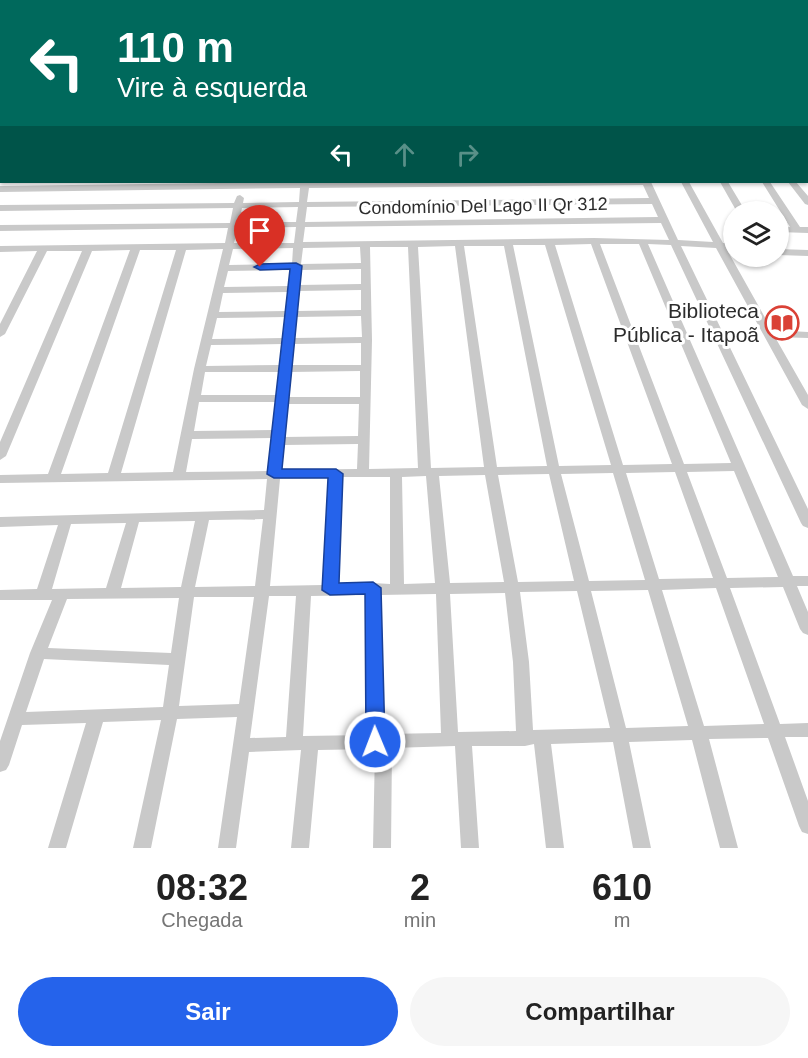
<!DOCTYPE html>
<html lang="pt">
<meta charset="utf-8">
<style>
:root{--surface:#fff;--page:#f6f6f6;--text:#222;--muted:#767676;--accent:#2563eb}
body{margin:0;font-family:Arial,sans-serif;background:var(--page);color:var(--text);height:100vh;display:flex;flex-direction:column;font-size:22px;white-space:nowrap}
*{box-sizing:border-box;margin:0}
p{font-size:20px;color:var(--muted)}
.icon{flex:none;width:33px;height:33px;fill:none;stroke:currentColor;stroke-width:2;stroke-linecap:round;stroke-linejoin:round}
.map{position:relative;height:848px;overflow:hidden}
.panel{display:flex;flex-direction:column;background:var(--surface);flex:1}
.panel>*{flex:none}
.banner{position:absolute;left:0px;top:0px;width:808px;height:183px;box-shadow:0 2px 4px #0004;background:#00695c;color:#fff;overflow:hidden}
.tools{position:absolute;left:723px;top:201px;display:grid;gap:12px}
.tools a{display:grid;place-items:center;width:66px;height:66px;border-radius:50%;background:var(--surface);box-shadow:0 2px 4px #0004;font-size:30px}
.pin{position:absolute;display:grid;place-items:center;width:51px;height:51px;color:#fff;margin:-62px -26px;border-radius:50% 50% 50% 0;rotate:-45deg;box-shadow:0 0 6px #0007}
.pin .icon{rotate:45deg}
.me{position:absolute;width:66px;margin:-33px;rotate:359deg;stroke-linejoin:round;filter:drop-shadow(0 0 4px #0008)}
.turn{display:flex;align-items:center;gap:21px;height:126px;padding:0 18px;font-size:27px}
.turn .icon{width:78px;height:78px;stroke-width:2.5}
.turn b{display:block;font-size:42px;line-height:51px}
.lanes{display:flex;align-items:center;height:57px;padding:0 18px;background:#0003;justify-content:center;gap:30px;direction:ltr}
.lanes .off{opacity:.35}
.eta{display:flex;justify-content:space-evenly;align-items:center;height:102px;text-align:center}
.eta b{font-size:36px;font-weight:600;line-height:42px}
.primary-button{display:flex;gap:12px;margin-top:auto;padding:12px 18px}
.primary-button a{flex:1;height:69px;border-radius:36px;background:var(--accent);color:#fff;font-size:24px;font-weight:600;line-height:69px;text-align:center}
.primary-button a+a{background:var(--page);color:var(--text)}
.map>svg:first-child{display:block}
</style>
<div class="map">
<svg width="808" height="848" viewBox="0 0 808 848">
<rect width="100%" height="100%" fill="#fff"/>
<g fill="none" stroke-linecap="round" stroke-linejoin="round">
<path fill="#c9c9c9" fill-rule="evenodd" d="M24,0h6l-7,2z
M64,0h6l-7,2z
M351,0h8l-11,2z
M374,0h6v2h-6z
M408,0h6v2h-6z
M578,0h6l-8,2z
M593,0h6l1,2h-6z
M780,0h6l2,2h-7z
M0,14h2v4h-2z
M807,22h1v5h-1z
M2,36v6h-2v-5z
M807,50h1v4h-1z
M0,51h2v4h-2z
M807,60h1v4h-1z
M0,62h2v4h-2z
M807,70h1v4h-1z
M0,81h2v4h-2z
M807,81h1v4h-1z
M807,93h1v4h-1z
M807,106h1v4h-1z
M0,107h2v4h-2z
M807,119h1v4h-1z
M807,129h1v4h-1z
M0,132h2v7h-2z
M807,139h1v4h-1z
M807,152h1v5h-1z
M0,153h2v4h-2z
M0,170h2v4h-2z
M301,182h350l27,58 35,2 -32,-60h8l34,61h11v6l-8,-1 46,82 36,2v6l-33,-1 33,58v14l-6,-4 -86,-157 -35,-2 127,263v19l-5,-2 -2,-3 -130,-278 -23,-1 145,332h15v10h-11l11,26v23l-5,-2 -3,-4 -17,-42 -53,1 50,136 28,-1v14h-23l23,64v33l-6,-2 -3,-6 -31,-88 -59,1 29,109h-18l-28,-108 -63,2 22,106h-18l-20,-106 -62,2 13,104h-18l-12,-104 -9,2h-53l7,102h-18l-6,-102 -63,2 -1,100h-18l2,-99 -57,1 -9,98h-18l10,-98 -52,2 -13,96h-18l19,-131 -60,2 -26,129h-18l28,-128 -58,2 -37,126h-18l38,-125 -64,2 -13,40 -3,5 -6,2v-31l30,-88 22,-53h-52v-10l37,-1 21,-64 -58,2v-10l264,-7 3,-31 -267,4v-8l48,-1 82,-224 -38,1 -86,205 -6,4v-18l82,-191h-35l-42,83 -5,3v-13l37,-73 -37,1v-6l225,-3 3,-15 -228,3v-6l230,-2 3,-15 -233,3v-6l234,-2 3,-7 3,-1 4,3 -1,5 56,-1 1,-14 -300,4v-6zM643,185l6,13 -342,4 2,-14zM652,204l6,13 -353,5 2,-15zM298,207l-2,15h-57l3,-14zM661,223l8,17 -75,-2 -291,4 2,-15zM296,227l-2,16h-60l4,-15zM591,244l81,220 -49,1 -68,-220zM600,244h39l92,219 -47,1zM513,245h32l66,220 -52,1zM455,246l29,221 -53,1 -13,-221zM464,246h40l43,220 -50,1zM360,247l1,16 -60,1 2,-16zM370,247h38l10,221 -49,1 3,-129zM293,248l-1,16 -63,1 4,-16zM223,249l-29,120 -21,103 -52,1 65,-223zM140,250h36l-68,223 -47,1zM361,269v15l-62,1 2,-15zM291,270l-2,16 -65,1 4,-16zM361,290v20l-64,1 2,-20zM288,292l-2,19 -67,1 4,-19zM361,316l1,21 -68,1 2,-21zM286,317l-3,21 -71,1 5,-21zM361,343v22h-70l2,-21zM283,344l-3,21 -74,1 5,-21zM360,371v26h-72l3,-25zM205,372h74l-2,23h-76zM199,402h76l-2,28 -79,1zM288,404h71l-1,32 -74,1zM272,438l-2,3 1,2 -3,28 -82,1 6,-33zM358,444l-1,25 -76,1 3,-25zM734,471l44,106 -51,1 -40,-106zM675,472l38,106 -54,1 -33,-106zM613,473l32,107 -56,1 -28,-107zM549,474l25,107 -56,1 -20,-107zM485,475l19,107 -54,1 -11,-107zM426,476l9,107 -31,1 -2,-107zM342,477h48v107l-17,-1 -36,2zM329,478l-6,107 -53,1 10,-107zM263,519l-8,67 -60,1 14,-67zM195,521l-14,66 -60,1 18,-66zM126,523l-20,65 -54,1 19,-65zM716,588l48,136 -60,2 -42,-136zM648,590l40,136 -62,2 -35,-137zM577,591l33,137 -77,2 -4,-68 -9,-70zM505,593l8,69 3,69 -58,1 -8,-138zM436,594l5,139 -57,1 -4,-139zM366,595l2,140 -65,1 8,-140zM269,596h27l-10,141 -36,1zM194,597h60l-15,107 -60,2zM179,598l-8,55 -123,-5 19,-49zM44,659l125,6 -6,42 -137,5z
M720,182h8l18,30h-9z
M762,182h8l30,45h8v6l-30,-1v-6l12,1z
M788,182h8l12,14v9l-3,-1z
M778,249l30,1v6l-30,-1z"/>
</g>
<path fill="#2563eb" stroke="#184099" stroke-width="1.5" d="M296,263l6,3 -20,203h54l7,5 -4,109 34,-1 8,6 4,154 -3,5 -7,3 -6,-3 -3,-5 -1,-148 -35,1 -8,-5 6,-112h-54l-7,-4 23,-205 -30,1 -6,-3 6,-3z"/>
<defs>
<g id="library-ring" transform="scale(1.725)"><circle r="9.5" fill="#fff" stroke="#da4136" stroke-width="1.5"/><path d="M-6-4Q-3-5.5-.7-3.5V5Q-3 3-6 4ZM6-4Q3-5.5 .7-3.5V5Q3 3 6 4Z" fill="#da4136"/></g>
</defs>
<g fill-rule="evenodd">
<use href="#library-ring" x="782" y="323"/>
</g>
<g text-anchor="middle" stroke-width="6" stroke-linejoin="round" paint-order="stroke">
<g font-size="18" fill="#2c2c2c" stroke="#fff">
<text transform="translate(483 206) rotate(-1)" y="6">Condomínio Del Lago II Qr 312</text>
</g>
<g font-size="21" fill="#2c2c2c" stroke="#fff" text-anchor="end">
<text x="759" y="318">Biblioteca<tspan x="759" dy="24">Pública - Itapoã</tspan></text>
</g>
</g>
</svg>
<div class="tools">
<a><svg class="icon" aria-label="layers" viewBox="0 0 24 24"><path d="M12 4l9 5-9 5-9-5zM3 14l9 5 9-5"/></svg></a>
</div>
<div class="pin" style="left:260px;top:267px;background:#d93025"><svg class="icon" aria-label="arrive" viewBox="0 0 24 24"><path d="M6 21V4h12l-3 4 3 4H6"/></svg></div>
<svg class="me" style="left:375px;top:742px" viewBox="-20 -20 40 40"><circle r="17" fill="#2563eb" stroke="#fff" stroke-width="3"/><path d="M0-11L8 9 0 5-8 9z" fill="#fff"/></svg>
<div class="banner">
<div class="turn"><svg class="icon" aria-label="left" viewBox="0 0 24 24"><path d="M17 20v-9H6M10 6l-5 5 5 5"/></svg><div><b>110 m</b>Vire à esquerda</div></div>
<div class="lanes"><svg class="icon" aria-label="left" viewBox="0 0 24 24"><path d="M17 20v-9H6M10 6l-5 5 5 5"/></svg><svg class="icon off" aria-label="ahead" viewBox="0 0 24 24"><path d="M12 20V5M6 11l6-6 6 6"/></svg><svg class="icon off" aria-label="right" viewBox="0 0 24 24"><path d="M7 20v-9h11M14 6l5 5-5 5"/></svg></div>
</div>
</div>
<section class="panel">
<div class="eta">
<div><b>08:32</b><p>Chegada</p></div>
<div><b>2</b><p>min</p></div>
<div><b>610</b><p>m</p></div>
</div>
<div class="primary-button"><a>Sair</a><a>Compartilhar</a></div>
</section>
